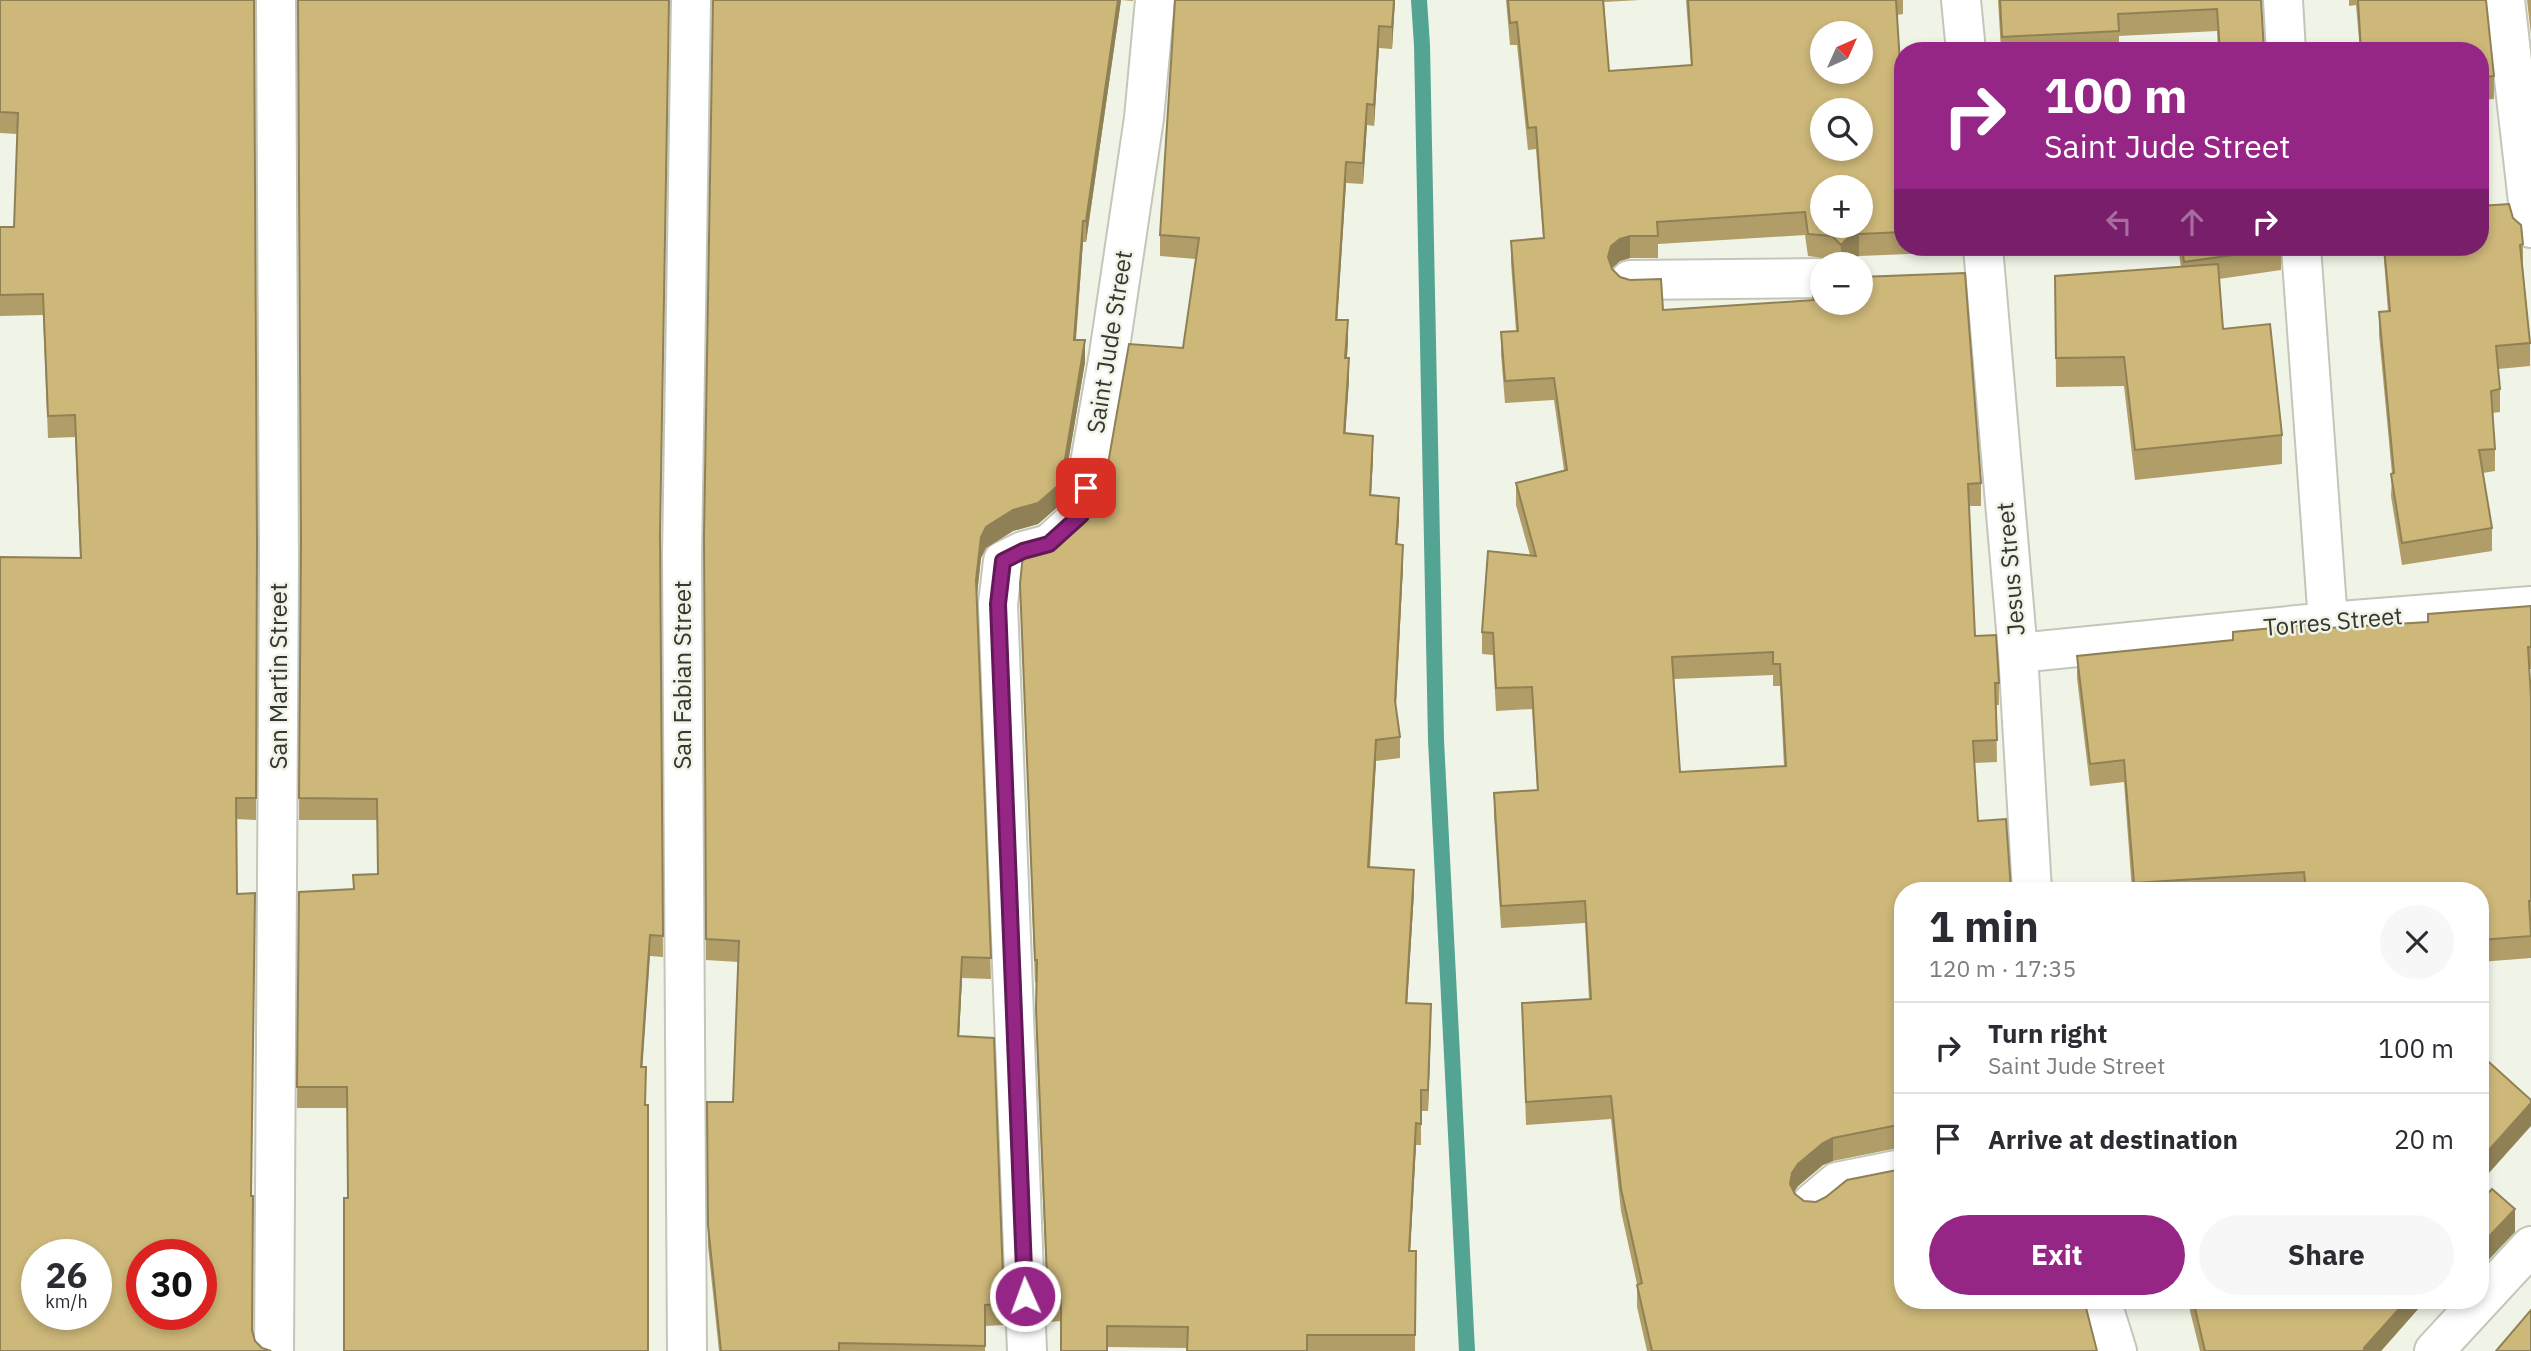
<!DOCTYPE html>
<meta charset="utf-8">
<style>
:root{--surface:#fff;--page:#f7f7f7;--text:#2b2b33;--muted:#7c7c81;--line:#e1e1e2;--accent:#962686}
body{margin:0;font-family:"IBM Plex Sans",sans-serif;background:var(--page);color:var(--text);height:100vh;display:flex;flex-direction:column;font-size:26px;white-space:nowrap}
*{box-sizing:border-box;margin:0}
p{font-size:23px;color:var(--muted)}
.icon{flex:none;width:38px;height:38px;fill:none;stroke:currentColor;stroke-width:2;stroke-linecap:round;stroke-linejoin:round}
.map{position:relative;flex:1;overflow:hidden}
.side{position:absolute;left:1894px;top:882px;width:595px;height:427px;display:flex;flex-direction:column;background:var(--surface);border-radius:28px;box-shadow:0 4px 10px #0003}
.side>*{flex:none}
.top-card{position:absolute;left:1894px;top:42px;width:595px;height:214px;border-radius:28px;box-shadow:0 4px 10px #0003;background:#962686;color:#fff;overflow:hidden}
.needle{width:46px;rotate:45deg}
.controls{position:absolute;left:1810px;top:21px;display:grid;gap:14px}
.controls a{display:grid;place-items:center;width:63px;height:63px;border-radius:50%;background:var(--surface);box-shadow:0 4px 10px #0003;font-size:35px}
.speed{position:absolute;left:21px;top:1239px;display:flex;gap:14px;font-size:35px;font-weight:700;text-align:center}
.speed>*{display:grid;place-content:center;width:91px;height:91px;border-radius:50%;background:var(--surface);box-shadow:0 4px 10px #0003;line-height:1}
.speed small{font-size:18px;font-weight:400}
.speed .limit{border:10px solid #d22;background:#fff;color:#111}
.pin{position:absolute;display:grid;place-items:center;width:60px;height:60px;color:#fff;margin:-30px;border-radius:14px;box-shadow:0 4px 10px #0006}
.me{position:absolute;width:77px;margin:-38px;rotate:358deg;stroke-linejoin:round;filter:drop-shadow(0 0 5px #0008)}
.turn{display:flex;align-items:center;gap:24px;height:147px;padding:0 35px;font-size:32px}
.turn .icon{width:91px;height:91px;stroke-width:2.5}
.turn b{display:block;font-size:49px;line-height:60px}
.lanes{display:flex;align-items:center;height:66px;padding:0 35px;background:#0003;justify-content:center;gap:35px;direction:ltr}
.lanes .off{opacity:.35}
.round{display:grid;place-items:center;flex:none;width:74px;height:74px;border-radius:37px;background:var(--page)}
.overview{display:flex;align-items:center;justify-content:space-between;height:119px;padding:0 35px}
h1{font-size:42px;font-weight:700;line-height:52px}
.primary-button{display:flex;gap:14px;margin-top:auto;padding:14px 35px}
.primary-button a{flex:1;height:80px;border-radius:42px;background:var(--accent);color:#fff;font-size:28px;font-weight:700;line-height:80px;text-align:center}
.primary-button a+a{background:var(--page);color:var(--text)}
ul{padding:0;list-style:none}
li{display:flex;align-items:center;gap:21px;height:91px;padding:0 35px;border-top:2px solid var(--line)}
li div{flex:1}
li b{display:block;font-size:26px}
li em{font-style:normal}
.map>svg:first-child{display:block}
</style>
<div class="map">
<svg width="2531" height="1351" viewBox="0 0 2531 1351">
<rect width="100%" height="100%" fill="#f0f4e6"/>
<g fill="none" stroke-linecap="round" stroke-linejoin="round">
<path stroke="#53a492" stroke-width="16" d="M1419,0l3,45 14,695 31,611"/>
<g stroke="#c3c6b9" stroke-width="42">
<path id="minor" d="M1961,0l5,51
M2283,0l3,51
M2505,0l26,228
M1983,247l35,406 14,238
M2301,247l27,375
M1630,280l192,-2
M2018,653l310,-31 203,-16
M1812,1203l25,-21 65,-13
M2101,1300l16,51
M274,1351l5,-788 -3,-563
M687,1351l-5,-795 9,-556
M1027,1351l-29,-747 5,-43 20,-10 26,-7 32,-29 28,-161 35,-236 11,-118
M2434,1351l97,-105"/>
</g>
<use href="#minor" stroke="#fff" stroke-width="38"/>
</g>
<path fill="#b09d68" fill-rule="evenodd" d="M0,0l257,542 -1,278 -20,-1 -236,532 80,-793 -5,-121 -27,1 -5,-123 -43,1v-89h14l3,-93 -17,-1z
M713,0h420v1l-12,-1 -35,242h-3l-7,98 9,22 -24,142 -23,20 -25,7 -27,17 -5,10 -4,38 14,383 -29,-1 -3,58 45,268v21l-19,1v25h-266l-11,-105 -1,-144h26l5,-140 -32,-2 -2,-425z
M1175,0h220l-3,49 -13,-1 -5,78 -7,-1 -4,59 -17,-1 -9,137 11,22 -1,16 2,22 -4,53 28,24 -2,38 28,24 -2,25 6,22 -7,141 4,30v21l-24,3 -6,106 44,25 -7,111 24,22 -3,86h-7v34h-5l-6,106h6l-1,100h-228v-3l-80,-1 -46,-26 -13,1 -12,-292 1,-48h-2l-15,-398 44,-45 32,-29 87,-162 13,-89 -36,-3v-21z
M1506,0h134l-36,2 5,69 82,-5 -5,-66h217v14l-6,1 5,80v152h32v6l-75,3 -10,3 -5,5h-6l-6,-5 -24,-3 -3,-21 -147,9v14h-28l-10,3 -9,8 9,8 43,33 149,-10v-22l169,205v23h-12l6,130 24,47v22h-3l1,57 -23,1 4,58 28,-2 5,72h-109v257h-4l-65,13 -10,4 -25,21 -4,6 1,2 9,7 293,150h-450l-10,-44v-23l-16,-73 -10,-92 -85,6 -4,-122 67,-4 -4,-76 -84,5 -7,-113v-22l43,-3 -5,-81 -36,2 -3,-56 -11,-1v-22l48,-77 -14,-50v-22l48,-13 -10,-70 -49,3 -4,-49v-22l15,-1 -5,-68v-22l32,-3 -7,-89 -8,1 -11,-105h-7zM1773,675v11h7l4,80 -104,6 -6,-93z
M1998,0h263l3,51h-46l-1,-20 -98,5v15h-118z
M2349,0h137l8,76v23l-14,1v-49h-120l-4,-46 -7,1z
M2527,0h4v35z
M2513,218l10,26v23l7,76v23l-32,3 2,20v23l-8,1 3,36v22l-12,2 9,55v23l-90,14 -11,-69 1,-22 -13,-139v-23h9l-5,-65h97z
M2178,247h103v23l-62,9 4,50 59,106v29l-147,16 -11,-94 -68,1 -1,-111 126,-9z
M660,550l3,407 -13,-1 -302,242 -1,-90h-50l2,-216 54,-3v-14l25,-1 -1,-54h-78l2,-269z
M2531,606v63h-2l2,28v261l-51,4v-71h-348l-8,-109 -34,4 -13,-108v-22l156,-16v-8l79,-3 116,-7v-8z
M2166,1300h260l-45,51h-181l-12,-48 -20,4z"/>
<path fill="#908055" d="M1118,0h3l-35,242v-21z
M1394,0h1l-3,49v-22z
M1379,26v22l-5,78v-21z
M1367,104v21l-4,59v-21z
M1346,162v21l-10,158v-21z
M1083,221v21l-9,119v-21z
M1859,234v22l-10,3 -5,5h-3v-19l8,-8z
M1630,236v22l-10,3 -9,8 -3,-12 3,-11 9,-7z
M1348,320v22l-3,37v-21z
M1085,340v22l-24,142 -23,20 -25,7 -27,17 -5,10 -5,43v-21l5,-43 5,-10z
M1349,358v22l-5,74v-21z
M1373,436v21l-3,59v-21z
M1399,498v21l-3,46v-21z
M1403,545v21l-8,156v-21z
M1376,740v21l-8,128v-22z
M1414,870v22l-8,132v-21z
M650,935v21l-9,132v-21z
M962,957v21l-4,79v-21z
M1431,1004v21l-3,86v-21z
M2531,1103v23l-51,57v-23z
M1416,1123v22l-7,128v-22z
M1833,1138v23l-10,4 -25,21 -6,9 -2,-11 2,-11 6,-9 25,-21z
M2515,1209v23l-35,37v-23z
M2168,1300h20v3l-20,4z
M2407,1300h19l-45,51h-17v-3z"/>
<path fill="#cdb779" stroke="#908055" stroke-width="2" fill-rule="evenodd" d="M0,0h254l3,542 -1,256h-20l1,96 18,-1 -4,303h2l-1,134 3,11 7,7 9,3h-271v-794l81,1 -6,-143 -27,1 -5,-122 -43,1v-68h14l4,-114 -18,-1zM37,1255h59v59h-59zM142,1255h59v59h-59z
M298,0h371l-9,535 3,401 -13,-1 -9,132h5l-1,38h3v246h-304v-153h4l-1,-111h-50l2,-195 55,-3 -1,-14 25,-1 -1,-75 -78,-1 2,-256z
M713,0h405l-32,221h-3l-9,119h11l-24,143 -23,20 -25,7 -27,17 -5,10 -5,43 15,378 -29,-1 -4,79 36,2 10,266 -19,1v41l-146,-3v8h-118l-13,-126 -1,-123h26l6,-161 -33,-2 -2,-404z
M1175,0h219l-2,27 -13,-1 -5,79 -7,-1 -4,59 -17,-1 -10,158h12l-3,38h4l-5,75 29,3 -3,59 29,3 -3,46 7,1 -8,156 5,36 -24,3 -8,127 46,3 -8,133 25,1 -3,86h-7v34l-5,-1 -7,128h7l-1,84h-108v16h-120l1,-24 -81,-1v25h-46v-51l-13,1 -12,-292 1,-49h-2l-15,-376 3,-30 41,-15 32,-29 6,-12 27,-154 54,4 16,-110 -39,-3z
M1508,0h95l6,71 83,-6 -4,-65h208l6,95v137l-43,2 -10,3 -8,8 -9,-9 -24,-2 -3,-22 -148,10 1,14h-28l-10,3 -9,7 -3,11 4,12 8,8 10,3 31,-1 2,31 151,-10 -2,-22 10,-2v27h38v-26l105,-4 16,210 -13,1 7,152 21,-1 3,48h-4l2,57 -24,1 5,80 28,-2 5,71 -109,1v235l-4,-1 -65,13 -10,5 -25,21 -6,9 -2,11 5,10 9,7 12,1 10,-5 21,-17 55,-11v131h182l13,51h-445l-15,-66 5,-2 -21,-94 -10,-93 -85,6 -4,-99 69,-4 -6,-98 -84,5 -7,-113 44,-3 -6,-103 -36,1 -3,-55 -11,-1 6,-81 48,5 -20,-73 51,-13 -13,-92 -49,3 -4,-49 17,-1 -7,-90 33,-3 -8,-111 -8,1 -11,-106 -7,1zM1822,33h38v39h-38zM1822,110h38v39h-38zM1822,187h38v39h-38zM1773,652v12h7l6,102 -106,6 -8,-115z
M2000,0h261l3,51h-44l-3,-42 -99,5 1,17 -117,6z
M2358,0h128l8,76 -14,1v-26h-119z
M2509,204l4,14 8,7 2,19 -3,1 10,98 -34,3 4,43 -9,2 4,58 -16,1 13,78 -90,15 -11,-69 3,-1 -15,-161 11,-1 -6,-64h96v-41z
M2182,247h99v1l-97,14z
M2218,264l5,65 47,-5 12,111 -147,15 -11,-93 -68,1 -1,-82z
M2531,606v41h-3l3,50v204h-2l2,35 -51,4v-49h-174l-2,-19 -170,11 -10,-123 -34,4 -13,-108 156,-16v-8l79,-8v5l116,-7v-8z
M2480,1054l51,46v3l-51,57z
M2492,1189l23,20 -35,37v-44z
M2193,1300h214l-43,48v3h-159z
M2531,1310v41h-35z"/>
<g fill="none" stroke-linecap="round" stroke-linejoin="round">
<g stroke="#621957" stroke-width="18">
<path id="route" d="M1025,1296l-27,-692 5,-43 20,-10 26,-7 32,-29 5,-27"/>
</g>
<use href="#route" stroke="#962686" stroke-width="12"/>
</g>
<g text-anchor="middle" stroke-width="5" stroke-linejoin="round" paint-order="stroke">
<g font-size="24" fill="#363732" stroke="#f0f4e6">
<text transform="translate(1110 342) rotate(-81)" y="8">Saint Jude Street</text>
<text transform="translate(2011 569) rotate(-95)" y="8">Jesus Street</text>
<text transform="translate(2333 622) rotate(-5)" y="8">Torres Street</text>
<text transform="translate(683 675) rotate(-90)" y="8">San Fabian Street</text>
<text transform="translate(279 676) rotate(-90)" y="8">San Martin Street</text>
</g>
</g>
</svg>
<div class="controls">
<a><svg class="needle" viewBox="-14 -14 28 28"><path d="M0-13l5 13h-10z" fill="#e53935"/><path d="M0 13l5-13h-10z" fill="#7c7c81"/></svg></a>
<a><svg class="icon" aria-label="search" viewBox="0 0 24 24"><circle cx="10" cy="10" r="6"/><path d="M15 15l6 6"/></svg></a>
<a>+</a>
<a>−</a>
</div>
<div class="speed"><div>26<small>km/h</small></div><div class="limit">30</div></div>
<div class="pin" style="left:1086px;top:488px;background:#d93025"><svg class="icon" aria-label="arrive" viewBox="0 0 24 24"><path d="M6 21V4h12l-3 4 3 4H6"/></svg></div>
<svg class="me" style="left:1025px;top:1296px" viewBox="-20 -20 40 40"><circle r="17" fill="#962686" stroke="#fff" stroke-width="3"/><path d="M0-11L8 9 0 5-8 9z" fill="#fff"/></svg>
<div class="top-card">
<div class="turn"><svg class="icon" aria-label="right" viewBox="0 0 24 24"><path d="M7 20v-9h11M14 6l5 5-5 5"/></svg><div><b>100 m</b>Saint Jude Street</div></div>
<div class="lanes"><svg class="icon off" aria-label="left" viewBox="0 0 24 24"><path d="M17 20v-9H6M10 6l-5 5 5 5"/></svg><svg class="icon off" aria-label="ahead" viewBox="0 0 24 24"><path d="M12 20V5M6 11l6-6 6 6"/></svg><svg class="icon" aria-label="right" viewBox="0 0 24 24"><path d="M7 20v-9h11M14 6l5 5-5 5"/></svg></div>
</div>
<section class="side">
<div class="overview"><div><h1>1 min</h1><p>120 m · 17:35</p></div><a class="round"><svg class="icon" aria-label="close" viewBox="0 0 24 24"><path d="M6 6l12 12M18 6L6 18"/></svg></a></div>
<ul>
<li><svg class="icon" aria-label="right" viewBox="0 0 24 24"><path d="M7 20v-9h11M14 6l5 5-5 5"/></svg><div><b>Turn right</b><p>Saint Jude Street</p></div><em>100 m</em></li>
<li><svg class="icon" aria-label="arrive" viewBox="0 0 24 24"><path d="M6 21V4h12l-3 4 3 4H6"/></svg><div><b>Arrive at destination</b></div><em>20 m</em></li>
</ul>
<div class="primary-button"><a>Exit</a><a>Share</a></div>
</section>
</div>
